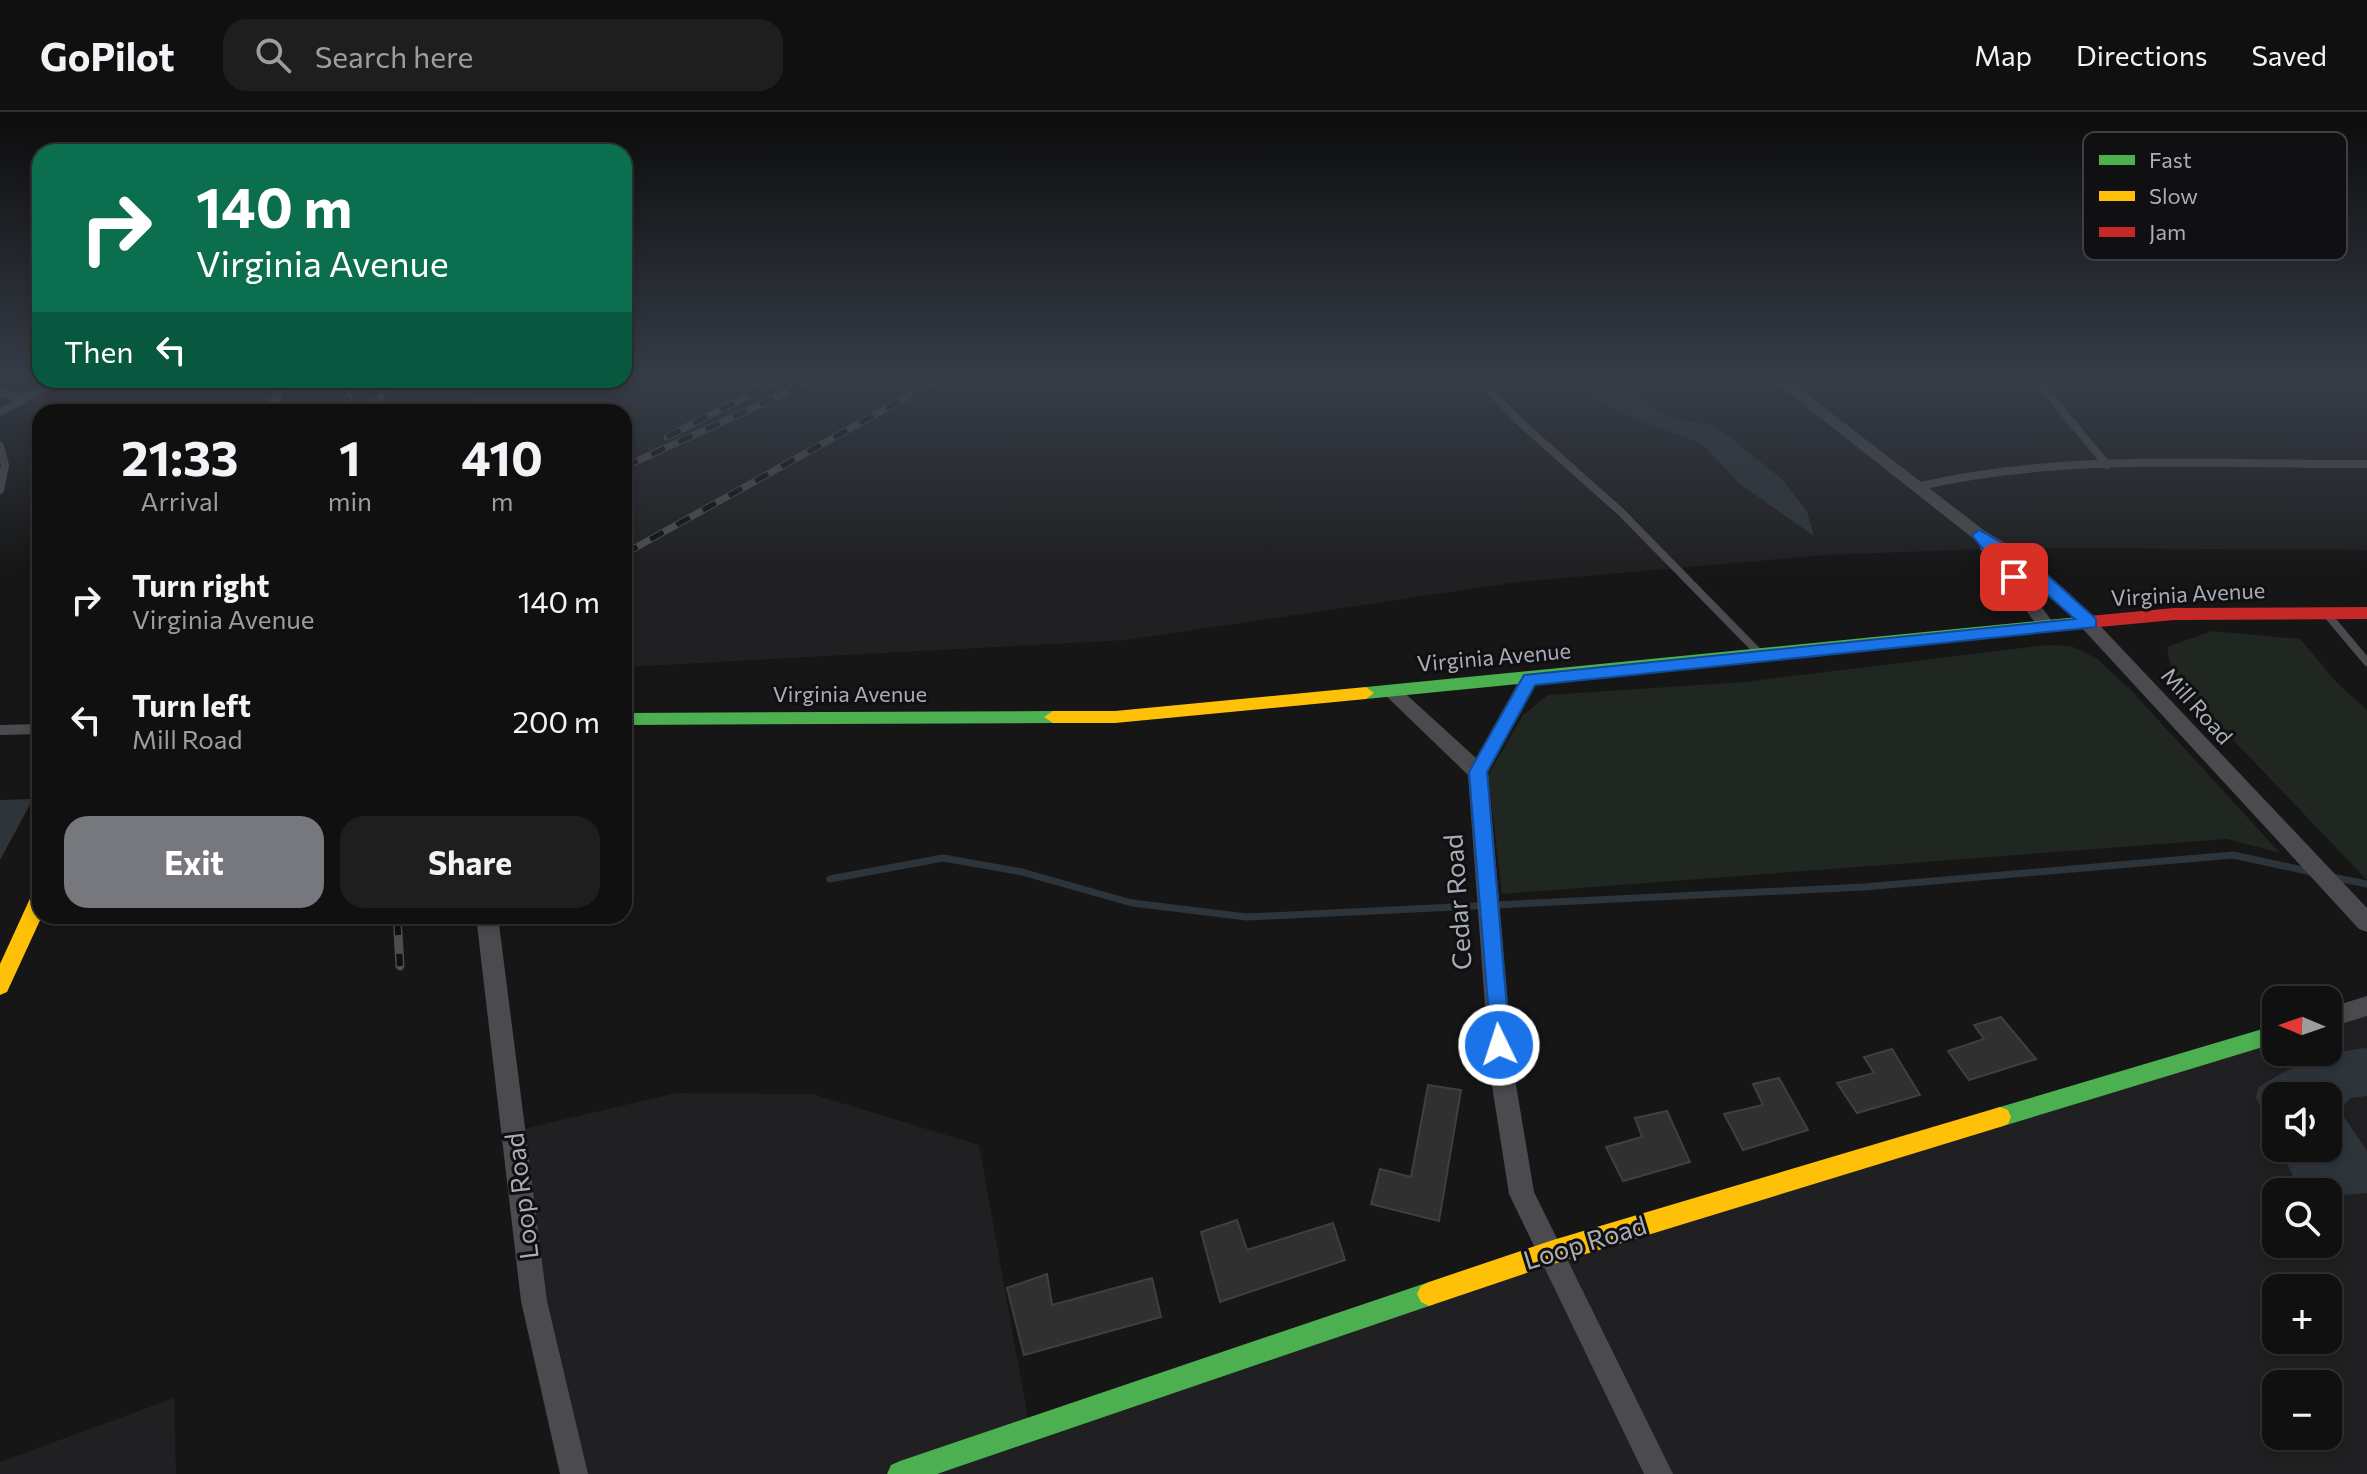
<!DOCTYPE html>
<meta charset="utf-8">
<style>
:root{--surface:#101010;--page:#1e1e1e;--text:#f1f3f6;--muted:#9c9d9f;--line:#303030;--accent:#76787d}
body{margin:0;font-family:Commissioner,sans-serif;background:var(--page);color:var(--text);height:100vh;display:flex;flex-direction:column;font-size:30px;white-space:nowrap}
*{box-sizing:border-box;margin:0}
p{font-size:26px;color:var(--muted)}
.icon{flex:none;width:44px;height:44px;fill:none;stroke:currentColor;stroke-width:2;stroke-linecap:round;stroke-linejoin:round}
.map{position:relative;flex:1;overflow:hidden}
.sheet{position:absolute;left:32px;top:292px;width:600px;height:520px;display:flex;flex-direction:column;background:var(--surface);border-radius:24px;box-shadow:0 4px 12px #0003,0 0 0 2px var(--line)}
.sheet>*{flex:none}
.banner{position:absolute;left:32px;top:32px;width:600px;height:244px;border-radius:24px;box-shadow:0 4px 12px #0003,0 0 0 2px var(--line);background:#0b6e4f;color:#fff;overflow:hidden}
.needle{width:52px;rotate:272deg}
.tools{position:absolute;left:2262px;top:874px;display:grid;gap:16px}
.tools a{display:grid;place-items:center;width:80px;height:80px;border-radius:16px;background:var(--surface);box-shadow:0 4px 12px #0003,0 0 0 2px var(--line);font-size:40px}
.pin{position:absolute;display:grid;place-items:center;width:68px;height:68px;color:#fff;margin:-34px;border-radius:16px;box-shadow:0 4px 12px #0006}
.me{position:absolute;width:88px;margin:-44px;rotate:356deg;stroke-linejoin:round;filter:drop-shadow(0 0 6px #0008)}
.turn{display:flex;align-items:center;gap:28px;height:168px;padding:0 32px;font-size:36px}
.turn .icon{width:104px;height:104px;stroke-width:2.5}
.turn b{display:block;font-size:56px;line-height:68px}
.then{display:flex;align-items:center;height:76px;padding:0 32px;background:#0003;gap:16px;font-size:30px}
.eta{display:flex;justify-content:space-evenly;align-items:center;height:136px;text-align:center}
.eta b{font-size:48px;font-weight:700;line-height:56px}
.button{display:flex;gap:16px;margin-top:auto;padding:16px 32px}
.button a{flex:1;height:92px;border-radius:24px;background:var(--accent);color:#fff;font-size:32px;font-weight:700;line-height:92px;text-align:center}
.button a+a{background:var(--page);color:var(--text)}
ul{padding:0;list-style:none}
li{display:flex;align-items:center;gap:24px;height:120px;padding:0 32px}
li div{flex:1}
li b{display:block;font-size:30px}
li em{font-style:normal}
header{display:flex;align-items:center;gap:48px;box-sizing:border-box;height:112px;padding:0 40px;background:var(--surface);border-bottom:2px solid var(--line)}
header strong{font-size:38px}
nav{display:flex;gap:44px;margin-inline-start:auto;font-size:28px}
.search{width:560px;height:72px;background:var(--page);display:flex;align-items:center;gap:20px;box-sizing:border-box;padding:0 28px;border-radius:24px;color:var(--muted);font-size:30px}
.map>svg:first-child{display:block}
</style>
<header>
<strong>GoPilot</strong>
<div class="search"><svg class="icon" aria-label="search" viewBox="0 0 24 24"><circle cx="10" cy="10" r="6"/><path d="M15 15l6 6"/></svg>Search here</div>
<nav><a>Map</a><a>Directions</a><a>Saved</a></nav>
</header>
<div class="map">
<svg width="2367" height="1362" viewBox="0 0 2367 1362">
<rect width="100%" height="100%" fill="#161616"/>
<path fill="#202022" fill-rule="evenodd" d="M2367,267v171l-356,-2 -186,7 -307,27 -392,58 -502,27v-255h-151l-1,-32z
M2367,894v468h-1793l-59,-343 161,-38 136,1 167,51 51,285 1246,-396v18h52v-34zM2276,984h52v52h-52zM2276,1080h52v52h-52zM2276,1176h52v52h-52zM2276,1272h52v52h-52z
M174,1286l2,76h-176v-12z"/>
<path fill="#202620" d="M2212,519l88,8 38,45 29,26v170l-174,-182 -22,-29 -4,-22z
M2047,533l24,1 25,12 36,33 148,162 -53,-14 -725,55 -14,-119 35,-60 25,-20 196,-13z"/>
<path fill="#2e353a" d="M1565,267h50l51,38 49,9 68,54 24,31 7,25 -74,-52 -39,-41 -78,-29z
M33,687l-33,61v-60z
M2367,936v48l-17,2 -10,13 27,40v42l-39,3v-4c-33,0 -35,-17 -48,-44h48v-52h-52v43l-20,-42 3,-10c31,-21 71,-36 108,-39z"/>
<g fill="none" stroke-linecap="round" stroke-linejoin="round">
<path stroke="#2e353a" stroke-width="7" d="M2332,765l35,7
M830,767l113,-21 79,14 110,31 115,14 617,-30 369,-32 79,17"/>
</g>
<path fill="#303031" stroke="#3f3f42" stroke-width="2" d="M2001,905l35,42 -67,21 -21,-29 36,-12 -10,-14z
M1892,937l28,46 -63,18 -20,-30 37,-10 -10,-16z
M1779,966l29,52 -65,20 -19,-36 39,-9 -10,-21z
M1428,973l33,5 -22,131 -68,-17 9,-35 31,8z
M1667,999l23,51 -67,19 -17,-34 36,-10 -7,-19z
M1237,1108l10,30 86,-27 12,37 -125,42 -19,-70z
M1047,1162l5,31 100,-27 9,39 -137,38 -17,-67z"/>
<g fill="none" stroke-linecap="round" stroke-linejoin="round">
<path stroke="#4b4b4f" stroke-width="8" d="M1478,267l43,44 100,89 139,142
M2036,267l71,86
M0,281l25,5
M0,300l59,-32
M268,300l18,-32
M0,334l5,19 -5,25
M1916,375c146,-35 302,-22 451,-23
M2326,501l41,49"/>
<path stroke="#4b4b4f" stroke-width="10" d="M0,618l40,-1"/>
<path fill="#4b4b4f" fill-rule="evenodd" d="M1771,267h16l198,152 42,25 43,38 297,314v24l-8,-3 -301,-327 -53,-44 52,70 -3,4h-12l-62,-83 -1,-6z
M1530,560l9,7 -51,93 26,301 20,119 139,282h-29l-135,-280 -19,-121 -22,-298 -87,-84 2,-5h14l79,72 47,-84z
M476,804h22l49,385 41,173h-28l-39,-173z
M2367,884v20l-39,12v-20z"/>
<path fill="#4caf50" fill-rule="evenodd" d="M2078,505l8,6 -8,6 -712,70 -8,-6 8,-6z
M1053,599l9,6 -9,6 -429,2v-12z
M2276,913v18l-276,84 -8,-3 -3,-7 3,-7 8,-3z
M1429,1170l8,4 4,8 -4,8 -8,4 -492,168h-50l4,-9 9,-4z"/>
<path fill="#ffc107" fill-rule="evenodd" d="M1366,575l8,6 -8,6 -251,24h-62l-9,-6 9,-6h62z
M40,778l2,26 -35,76 -7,3v-31l33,-72z
M2000,995l8,3 3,7 -3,7 -8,3 -447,137 -124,42 -8,-4 -4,-8 4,-8 8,-4 124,-42z"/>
<path fill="#c62828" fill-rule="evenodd" d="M2367,495v12l-193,1 -96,9 -8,-6 8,-6 96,-9z"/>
<g stroke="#4c4d4f" stroke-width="7">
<path id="rail-far1" d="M346,300l6,-32
M371,300l19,-32
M667,325l113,-58
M624,355l192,-88
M624,442l315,-175"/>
</g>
<g stroke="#4c4d4f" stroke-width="9">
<path id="rail" d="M397,804l3,50"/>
</g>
<use href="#rail-far1" stroke="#101012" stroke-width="5" stroke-dasharray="15" stroke-linecap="butt"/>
<use href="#rail" stroke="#101012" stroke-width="6" stroke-dasharray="19" stroke-linecap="butt"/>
</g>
<linearGradient id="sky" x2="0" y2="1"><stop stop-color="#0c0c0c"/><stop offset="0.58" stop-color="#363c47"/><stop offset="1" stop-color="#363c47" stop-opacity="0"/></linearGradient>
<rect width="2367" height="458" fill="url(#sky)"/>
<path fill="#1a73e8" stroke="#114b97" stroke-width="2" d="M1979,418l48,27 69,62v8l-561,58 -48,87 23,273 -3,7 -8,3 -7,-3 -23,-280 55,-97 551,-56 -68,-60 14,18 -2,4h-11l-36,-46z"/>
<g text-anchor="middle" stroke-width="6" stroke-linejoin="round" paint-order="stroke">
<g font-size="22" fill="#a9adb5" stroke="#101012">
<text transform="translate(2188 482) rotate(-3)" y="8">Virginia Avenue</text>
<text transform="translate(1494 545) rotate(-5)" y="8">Virginia Avenue</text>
<text x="850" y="590">Virginia Avenue</text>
<text transform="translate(2197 594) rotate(48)" y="8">Mill Road</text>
</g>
<g font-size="26" fill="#a9adb5" stroke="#101012">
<text transform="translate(1458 790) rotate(-94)" y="9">Cedar Road</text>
<text transform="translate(522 1084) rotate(-97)" y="9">Loop Road</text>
<text transform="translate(1585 1131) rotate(-17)" y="9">Loop Road</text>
</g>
</g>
<rect x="2083" y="20" width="264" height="128" rx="12" fill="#101012" stroke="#3e3f43" stroke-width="2"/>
<rect x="2099" y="43" width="36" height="10" fill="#4caf50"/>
<rect x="2099" y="79" width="36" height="10" fill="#ffc107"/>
<rect x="2099" y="115" width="36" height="10" fill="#c62828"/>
<g font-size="22" fill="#a9adb5">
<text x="2149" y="56">Fast</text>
<text x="2149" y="92">Slow</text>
<text x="2149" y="128">Jam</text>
</g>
</svg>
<div class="tools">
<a><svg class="needle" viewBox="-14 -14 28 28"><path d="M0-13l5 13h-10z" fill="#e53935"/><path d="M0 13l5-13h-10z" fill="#9c9d9f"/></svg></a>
<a><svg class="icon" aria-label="sound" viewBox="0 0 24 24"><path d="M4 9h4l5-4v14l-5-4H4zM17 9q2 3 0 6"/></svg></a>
<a><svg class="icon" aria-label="search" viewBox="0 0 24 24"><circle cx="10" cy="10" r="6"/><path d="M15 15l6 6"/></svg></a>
<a>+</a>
<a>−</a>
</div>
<div class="pin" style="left:2014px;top:465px;background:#d93025"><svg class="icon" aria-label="arrive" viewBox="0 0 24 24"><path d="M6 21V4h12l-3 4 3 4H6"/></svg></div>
<svg class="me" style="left:1499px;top:933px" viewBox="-20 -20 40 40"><circle r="17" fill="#1a73e8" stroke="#fff" stroke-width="3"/><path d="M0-11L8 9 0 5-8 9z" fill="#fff"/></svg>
<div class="banner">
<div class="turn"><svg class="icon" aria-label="right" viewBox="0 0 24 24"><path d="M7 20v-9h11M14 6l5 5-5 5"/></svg><div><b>140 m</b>Virginia Avenue</div></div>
<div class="then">Then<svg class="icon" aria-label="left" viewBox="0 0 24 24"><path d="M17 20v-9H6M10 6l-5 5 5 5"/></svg></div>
</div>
<section class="sheet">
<div class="eta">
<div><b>21:33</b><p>Arrival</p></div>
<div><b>1</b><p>min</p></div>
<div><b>410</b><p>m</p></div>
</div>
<ul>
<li><svg class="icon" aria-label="right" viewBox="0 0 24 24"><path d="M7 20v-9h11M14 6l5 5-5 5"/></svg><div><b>Turn right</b><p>Virginia Avenue</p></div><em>140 m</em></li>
<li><svg class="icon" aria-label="left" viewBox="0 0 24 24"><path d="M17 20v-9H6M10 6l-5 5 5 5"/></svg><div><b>Turn left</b><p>Mill Road</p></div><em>200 m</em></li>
</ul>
<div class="button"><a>Exit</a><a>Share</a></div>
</section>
</div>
